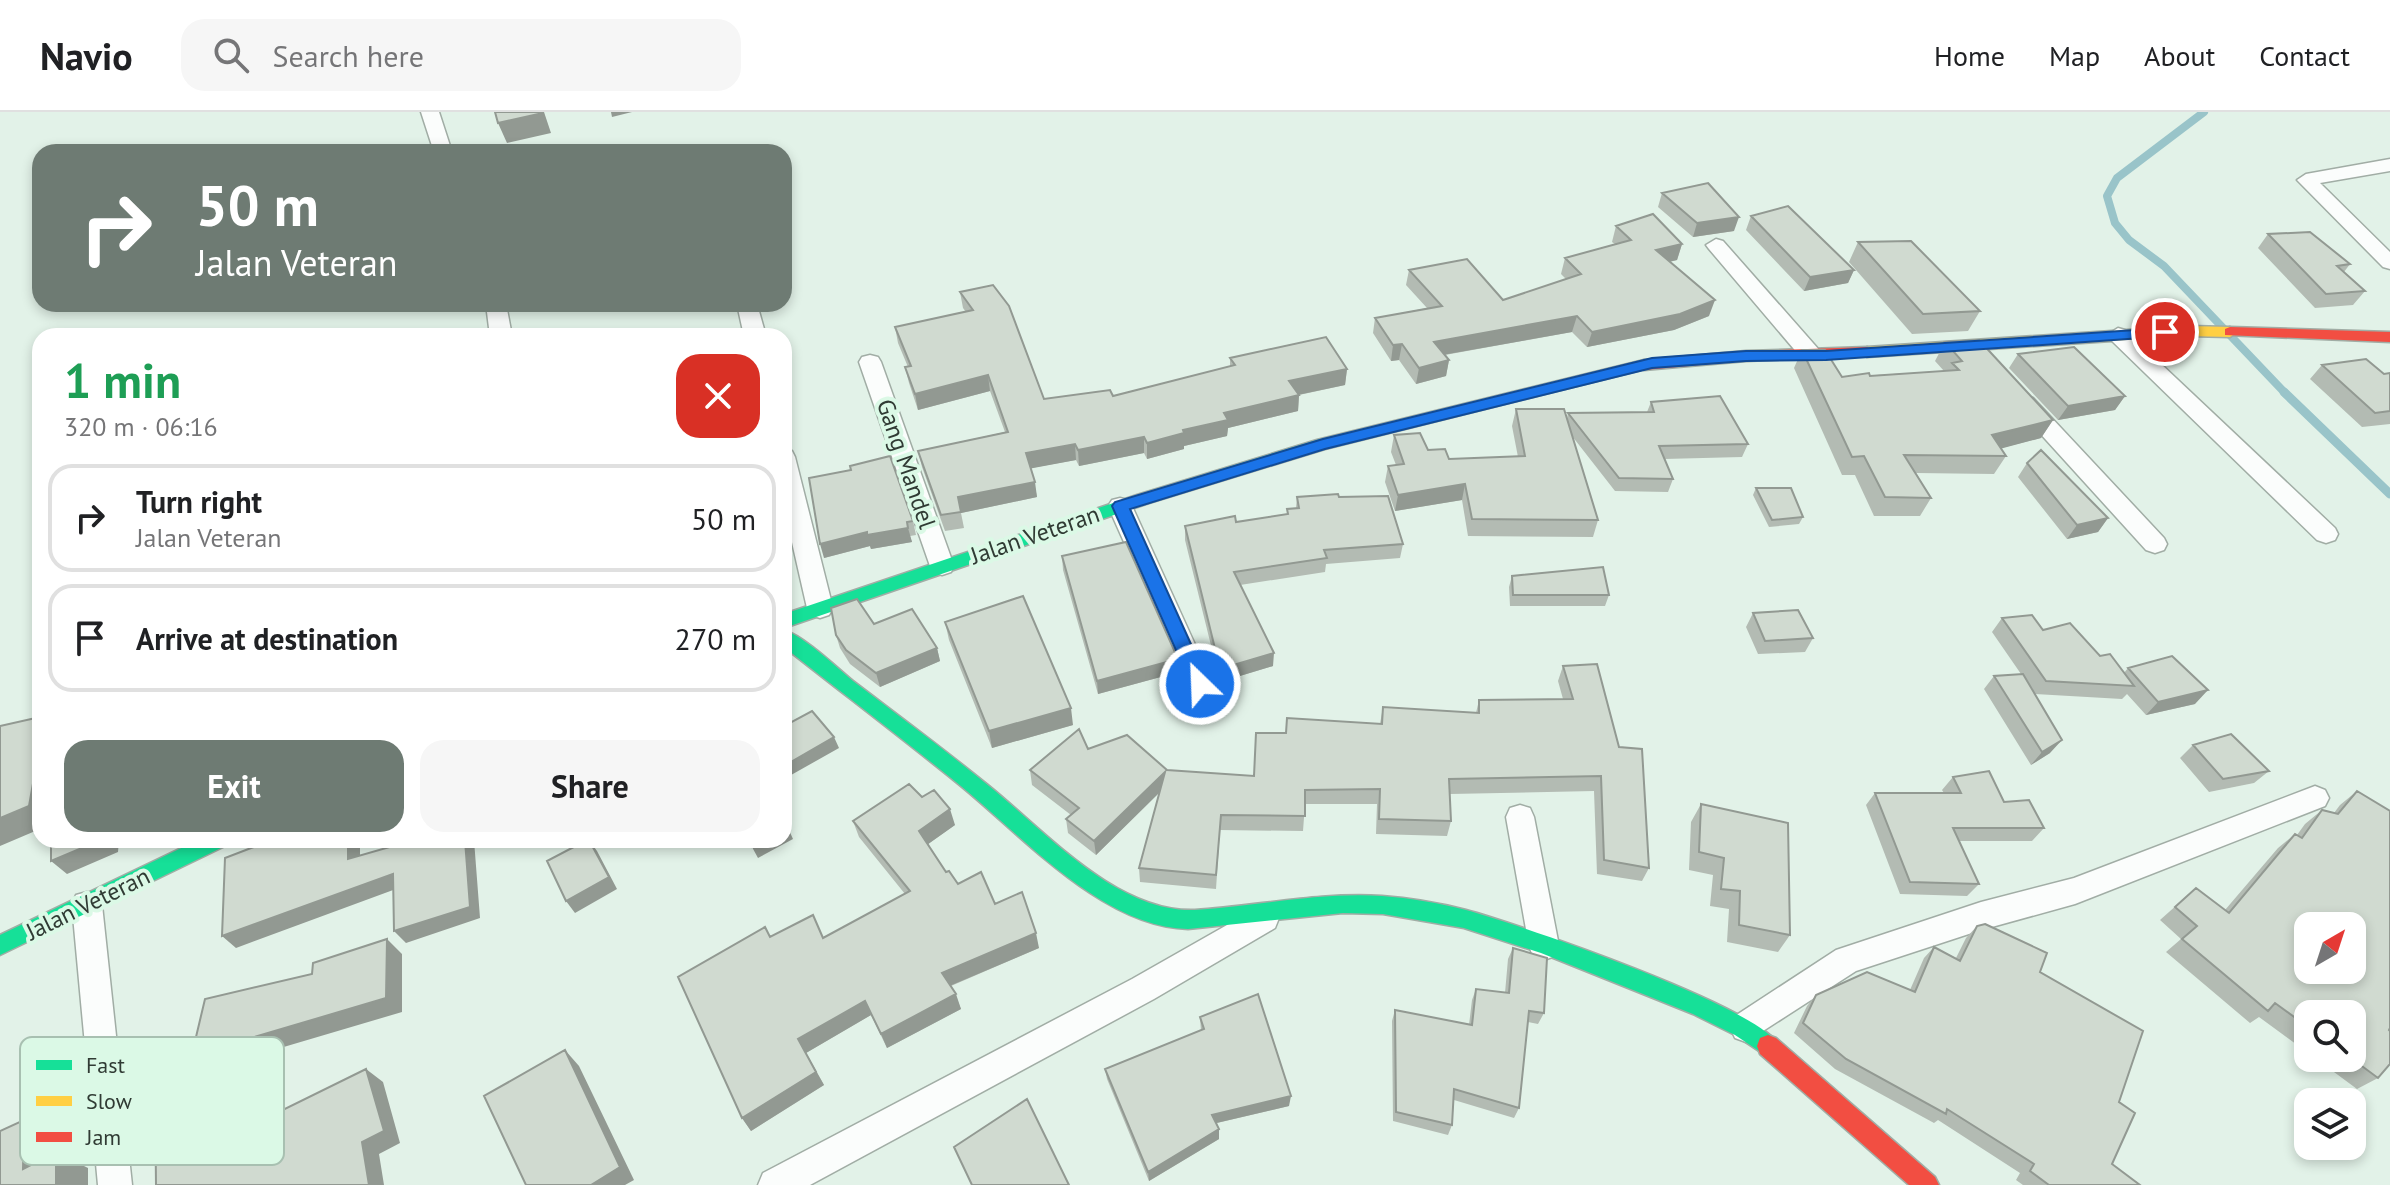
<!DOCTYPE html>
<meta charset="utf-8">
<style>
:root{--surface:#fff;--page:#f6f6f6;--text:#202124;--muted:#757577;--line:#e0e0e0;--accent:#6e7b73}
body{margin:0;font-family:"PT Sans",sans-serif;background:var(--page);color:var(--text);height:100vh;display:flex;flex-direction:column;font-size:30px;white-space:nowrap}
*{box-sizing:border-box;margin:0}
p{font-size:26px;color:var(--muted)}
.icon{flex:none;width:44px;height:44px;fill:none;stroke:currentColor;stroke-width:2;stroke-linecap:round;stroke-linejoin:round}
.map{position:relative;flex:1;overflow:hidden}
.panel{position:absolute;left:32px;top:216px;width:760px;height:520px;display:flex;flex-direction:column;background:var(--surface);border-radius:24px;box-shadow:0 4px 12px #0003}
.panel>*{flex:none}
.guide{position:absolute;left:32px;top:32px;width:760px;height:168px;border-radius:24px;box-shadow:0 4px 12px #0003;background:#6e7b73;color:#fff;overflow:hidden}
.needle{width:52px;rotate:39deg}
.fabs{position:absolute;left:2294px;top:800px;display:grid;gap:16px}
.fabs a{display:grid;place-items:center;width:72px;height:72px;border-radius:16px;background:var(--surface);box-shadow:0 4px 12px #0003;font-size:40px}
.pin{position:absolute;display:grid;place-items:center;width:68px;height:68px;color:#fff;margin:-34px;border:4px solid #fff;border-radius:50%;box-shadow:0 2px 8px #0007}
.me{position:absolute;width:88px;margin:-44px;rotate:336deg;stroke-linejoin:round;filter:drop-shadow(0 0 6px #0008)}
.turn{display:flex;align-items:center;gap:28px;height:168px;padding:0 32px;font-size:36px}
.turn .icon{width:104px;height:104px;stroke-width:2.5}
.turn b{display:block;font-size:56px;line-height:68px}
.round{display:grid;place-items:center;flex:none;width:84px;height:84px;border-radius:24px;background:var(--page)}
.summary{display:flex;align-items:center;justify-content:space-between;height:136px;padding:0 32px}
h1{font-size:48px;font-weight:600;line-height:60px;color:#1e9e55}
.cta{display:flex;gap:16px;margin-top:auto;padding:16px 32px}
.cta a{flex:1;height:92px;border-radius:24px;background:var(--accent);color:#fff;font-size:32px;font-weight:600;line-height:92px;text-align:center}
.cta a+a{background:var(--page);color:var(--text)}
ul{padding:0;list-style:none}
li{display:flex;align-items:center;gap:24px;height:108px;margin:0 16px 12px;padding:0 16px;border:4px solid var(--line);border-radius:24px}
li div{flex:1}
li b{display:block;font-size:30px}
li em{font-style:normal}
header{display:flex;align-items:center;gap:48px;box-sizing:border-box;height:112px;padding:0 40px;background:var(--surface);border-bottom:2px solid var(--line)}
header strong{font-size:38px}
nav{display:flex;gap:44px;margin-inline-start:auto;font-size:28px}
.search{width:560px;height:72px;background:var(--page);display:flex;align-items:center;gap:20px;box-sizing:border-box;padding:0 28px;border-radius:24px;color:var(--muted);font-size:30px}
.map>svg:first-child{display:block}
</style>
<header>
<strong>Navio</strong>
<div class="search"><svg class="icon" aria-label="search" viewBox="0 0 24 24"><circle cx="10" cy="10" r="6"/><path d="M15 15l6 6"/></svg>Search here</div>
<nav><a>Home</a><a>Map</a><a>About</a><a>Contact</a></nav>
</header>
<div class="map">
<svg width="2390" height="1073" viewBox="0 0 2390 1073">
<rect width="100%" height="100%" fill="#e2f2e8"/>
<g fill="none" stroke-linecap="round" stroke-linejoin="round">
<path stroke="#99c4c9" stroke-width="8" d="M2204,0l-87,66 -10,18 8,27 14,17 35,26 122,128"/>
<path stroke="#99c4c9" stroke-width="9" d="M2284,280l106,102"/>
<g stroke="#a1ada5" stroke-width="3">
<path id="street" d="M421,0h18l13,40h-18z
M2390,47v12l-70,12 70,69v17l-7,-2 -86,-87 9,-6z
M1716,127l7,2 97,110 3,5 -3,5h-16l-95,-112 -3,-4z
M486,192h20l6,32h-22z
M737,192h20l9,32h-22z
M2118,216l7,2 210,198 3,6 -3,6 -9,3 -9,-3 -206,-200 -4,-5z
M870,243l8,2 3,5 73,204 -3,6 -9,3 -9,-3 -3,-6 -71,-204 3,-5z
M2025,284l8,2 131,140 3,6 -3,6 -9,3 -9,-3 -129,-142 -3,-5 3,-5z
M784,337l8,2 3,6 38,151 -4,7 -9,3 -9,-3 -4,-7 -23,-101z
M1120,386l8,2 4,6 81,178 -4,7 -9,4 -9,-4 -4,-7 -79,-178 4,-6z
M2315,674l10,4 4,8 -4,8 -250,98 -94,26 -125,41 -110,71 -11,-4 -5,-11 5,-11 101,-66 145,-48 93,-24z
M1520,693l10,3 4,9 25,129 -4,10 -11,4 -11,-4 -4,-10 -23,-129 4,-9z
M87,780l11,3 4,10 30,280h-34l-26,-280 4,-10z
M1264,792l11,4 4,10 -4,10 -121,71 -344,186h-52l5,-12 369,-194z"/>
</g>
<g stroke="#a1ada5" stroke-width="3">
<path id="fast" d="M1644,248l7,5 -2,3 -324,81 -176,54 -365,125v-14l353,-119 180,-55z
M784,518c21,7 51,36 69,51 46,35 92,69 136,105 57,46 128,127 206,124 63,-4 124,-18 187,-14 28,2 57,7 84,14 49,13 297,98 313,136l-3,8 -8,3 -33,-22 -42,-21 -152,-61 -77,-25 -81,-14 -40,-1 -155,16c-87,-2 -168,-96 -232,-147 -57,-46 -115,-90 -172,-135z
M198,728h30l-3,6 -225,109v-20z"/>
</g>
<g stroke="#a1ada5" stroke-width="3">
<path id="slow" d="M2188,214l42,1 7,5 -7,5 -42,-1 -321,21 -7,-5 7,-5z"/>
</g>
<g stroke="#a1ada5" stroke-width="3">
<path id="jam" d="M2230,215l160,5v10l-165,-7v-6z
M1867,235l5,2v6l-126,6 -102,9 -7,-5 7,-5 102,-9z
M1768,923l8,3 159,139 4,8h-30l-149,-131 -3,-8 3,-8z"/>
</g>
<use href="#street" fill="#fbfdfc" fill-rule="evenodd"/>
<use href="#fast" fill="#16e098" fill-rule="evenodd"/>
<use href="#slow" fill="#ffcf43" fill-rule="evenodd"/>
<use href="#jam" fill="#f24e42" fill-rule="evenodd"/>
</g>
<path fill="#b3bbb3" d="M1662,81l72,38 -41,6 -35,-30z
M1751,104l103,54 -6,13 -44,8 -58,-61z
M1616,114l66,18 -5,16 -8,2 40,54 -35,14 -87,17 -15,-15 -127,23 4,5 -3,16 -30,8 -17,-24 -8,1 -18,-28 2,-15 52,-10 -21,-23 3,-15 94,30 63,-21 -5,-5 4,-16 50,-14 -3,-2z
M2268,122l82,30 -6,8 21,19 -12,14 -38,3 -57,-60z
M1858,130l122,69 -12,20 -56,3 -63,-72z
M960,180l84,107 69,-3 117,-30v-8l117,11 -2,16 -46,10 -1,16 -70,17 -1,8 -43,10v3l-37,10 -3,-6 -65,13 -3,-6 -45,8 6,29 -76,16 3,15 -19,3 -23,-64 -4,-16 87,-19 -15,-41 -72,19 -9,-27 -4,-16h3l-10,-24 -3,-16 71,-15 -3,-4z
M1945,230l108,78 -12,18 -40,10 5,8 -12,18 -78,-1 15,25 -11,18h-46l-19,-41h-13l-48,-107 8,-18 40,27 102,-6 -9,-10z
M2018,242l107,42 -10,14 -57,10 -49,-52z
M2322,253l62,9 6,-1v51l-28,3 -52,-48z
M1651,290l97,42 -6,13 -78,2 9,20 -5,13 -53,-1 -43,-55 26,84 -5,17 -125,-1 -6,-36 -67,11 -10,-29 3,-16 8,-1 -5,-13 3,-17 55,24 69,-2 -6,-31 4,-17 51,10 1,-6 79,-1z
M2027,351l81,55 -10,14 -31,7 -49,-62z
M851,358l62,51 3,14 -6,1 2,6 -41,7 -1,-3 -46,12z
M1756,376l47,29 -4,7 -30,3 -16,-32z
M1297,385h42l64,47 -3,14 -74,6 -1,8 -85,13 33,81 -53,16 -35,-142v-14l51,-4 51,-7v-6l9,-1z
M1062,444l117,116 -81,22 -35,-124z
M1512,464l97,19 -4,11h-95l-1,-19z
M1753,501l60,25 -8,14 -47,2 -12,-27z
M2002,506l41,12 57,26 24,17 4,-5 67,36 -49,11 -19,-21 -5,5 -87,-5 15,59 -19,12 -47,-76 10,-13 27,-2 -29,-42z
M945,510l128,103 -81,23 -43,-108z
M874,512l63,24 3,13 -60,26 -30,-23 -10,-16 -4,-13z
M1563,554l86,202 -7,13 -45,-7 -3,-83 -144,3 1,27 -4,15 -71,-2 1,-30h-72l-2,27 -83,-1 -4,59 -76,-7 -1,-14 20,-75 -63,62 -28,-22 -2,-14 5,-4 -39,-30 -2,-15 58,-21 79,21 86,6 33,-43 94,-9 3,-17 93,6 3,-13 84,-1 -5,-18z
M2193,633l76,26 -15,12 -45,9 -29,-34z
M1953,665l51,25 40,26 -12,13h-73l20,43 -12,12 -67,-2 -34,-89 9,-12h69l-2,-3z
M2357,679l32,239 -11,48 -21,11 -42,-31h37l-44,-44v39l-49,-36 -9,6 -84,-71 15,-13 -21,-19 36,-32 29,22 53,-62 17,-14 2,1 8,-11 17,-14 12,3 6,-8z
M922,685l33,28 -27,19 18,28 12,12 37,20 44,44 -88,38 10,23 -74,39 -16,-33 -65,38 18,32 -73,46 -9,-13 28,-181 54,1 81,-44 -46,-57 -6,-16z
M1701,692l89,131 -12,17 -51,-10 2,-33 -19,-3 3,-31 -24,-5 2,-48z
M1977,814l63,46 79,130 -7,62 28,21h-117l-7,-5 4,-7 -82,-53 -4,3 -99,-54 -41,-36 13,-27 9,-11 94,-5 14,-32 10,-11 22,11 10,-20z
M1513,836l31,65 -6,11 -10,-2 -9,86 -5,10 -60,-18 -2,25 -4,10 -55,-14 -1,-100 3,-11 74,15 3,-25 4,-11 29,4 3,-34z
M1200,905l89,89 -72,17 2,16 -70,42 -42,-102 -2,-10 96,-38z"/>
<path fill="#929992" d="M544,0l7,21 -44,10 -9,-20z
M611,0h21l-20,5z
M1739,105l-5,14 -41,6 4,-14z
M1682,132l-5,16 -26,6 5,-16z
M1854,158l-6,13 -44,8 6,-14z
M1715,188l-6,16 -35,14 -87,17 5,-15z
M1577,204l-5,16 -141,25 3,-15z
M1402,232l-3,16 -8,1 2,-16z
M1449,248l-3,16 -30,8 3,-16z
M1347,257l-2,16 -57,12 1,-16z
M988,263l2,16 -72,19 -3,-16z
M1299,283l-1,16 -70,17 -1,8 -43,10v3l-37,10v-16l77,-30z
M2125,284l-10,14 -57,10 10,-14z
M2053,308l-12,18 -60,16 11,-19z
M1144,325v16l-65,13 -1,-16z
M1075,332l1,16 -48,9 -2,-16z
M1035,370l2,15 -76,16 -3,-16z
M1465,372l-3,16 -67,11 3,-16z
M2108,406l-10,14 -31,7 10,-14z
M908,416l4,14 -41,7 -1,-3 -46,12 -4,-14 47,-12z
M937,536l3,13 -60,26 -4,-14z
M1274,541l-1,13 -53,16v-13z
M1178,547l1,13 -81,22 -1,-13z
M2208,578l-13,14 -49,11 12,-13z
M1071,596l2,17 -81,23 -3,-17z
M834,625l5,11 -55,31v-13z
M2062,628l-12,13 -19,12 11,-13z
M40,632v85l-40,17v-28z
M1165,660v15l-69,68 -2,-14z
M950,697l5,16 -31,22 -5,-16z
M788,716l5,11 -35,19 -6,-11 14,-7h18v-10z
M101,728h18l-1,12 -51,22 -16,-13z
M348,728h12v31l-12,-12z
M465,728h9l6,78 -74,25 -12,-12z
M589,728l8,11 20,38 -42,24 -9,-12z
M393,762l11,12 -168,62 -14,-12z
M1036,821l3,15 -92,39 -5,-14z
M387,827l15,15v58l-142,42 6,86 -20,-12 -5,-87z
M956,882l5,15 -74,39 -6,-14z
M865,889l6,14 -65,38 18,32 -73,46 -9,-13 56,-79z
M565,938l14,16 55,114 -9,5h-34z
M366,957l17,13 17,61 -21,11 5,31h-15l-7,-43z
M1291,984l-2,10 -77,18v-9z
M24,1008l32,17 -1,48 -32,-16z
M1219,1017v10l-70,42 -1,-9z
M56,1040l32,16v17h-32z"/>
<path fill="#d0dad0" stroke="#929992" stroke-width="2" fill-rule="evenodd" d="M495,0h48v1l-45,10z
M1708,71l31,34 -42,6 -35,-30z
M1788,94l66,64 -44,7 -59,-61z
M1653,102l29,30 -26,6 59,50 -35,14 -88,18 -15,-16 -143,26 15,18 -30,8 -17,-24 -9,1 -18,-27 67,-12 -33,-36 58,-11 36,41 78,-26 -16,-16 66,-18 -15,-14z
M2310,120l40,32 -13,2 28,25 -39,3 -58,-60z
M1911,129l69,70 -57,3 -65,-72z
M993,173l16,21 35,93 66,-9 3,6 122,-31 -5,-7 96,-21 21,32 -58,12 10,14 -75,18 4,7 -45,10 1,3 -37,10 -3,-6 -66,13 -3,-6 -49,9 9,29 -77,15 3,15 -20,3 -23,-64 90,-19 -20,-57 -73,19 -10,-27 6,-1 -16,-39 78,-17 -13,-18z
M1979,228l74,80 -61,15 14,21 -102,-1 27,43 -46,-1 -21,-41 -12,1 -50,-107h23l17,27 27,-4 1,3 89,-6 -7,-7 10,-2 -17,-19z
M2074,235l51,49 -57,10 -50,-52z
M2366,247l18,15 6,-1v38l-15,2 -53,-48z
M1720,284l28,48 -89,2 14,33 -54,-1 -51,-65 86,-1 -3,-10z
M1516,297h48l34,111 -126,-1 -7,-35 -67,11 -10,-29 16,-2 -10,-29 26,-2 8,17 17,-1 4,10 76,-3z
M2041,338l67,68 -31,7 -50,-62z
M890,344l23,65 -6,1 1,6 -41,7v-3l-47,12 -11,-66 42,-8 -1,-4z
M1756,376h35l12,29 -31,3z
M1338,382l1,3 49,-1 15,48 -79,6 3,8 -93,14 40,81 -54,16 -35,-143 50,-10 1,6 52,-8 -1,-5 12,-1 -2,-11z
M1126,430l52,117 -81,22 -35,-125z
M1603,455l6,28h-96l-1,-19z
M1023,484l48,112 -82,23 -44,-109z
M857,487l17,25 38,-15 25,39 -61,25 -30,-23 -10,-15 -5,-27z
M1798,498l15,28 -48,3 -12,-28z
M2032,503l11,15 27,-7 30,33 10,-2 24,32 -88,-5 -44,-63z
M2172,544l36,34 -50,12 -30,-34z
M1597,552l22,83 23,2 7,119 -45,-8 -3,-84 -152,3 2,42 -72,-2 1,-30 -75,1v26l-84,-1 -5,60 -77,-7 26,-96 -71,69 -28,-22 13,-11 -49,-38 49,-41 9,20 39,-14 40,35 87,6 2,-43h30l1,-15 95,6 1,-17 96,6v-13l94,-1 -10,-33z
M2023,562l39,66 -20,12 -48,-76z
M812,599l22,26 -50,29v-40z
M40,605v27l-11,62 -29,12v-92z
M2231,622l38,37 -46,8 -30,-34z
M1989,659l15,31 25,-2 15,28h-91l26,56 -69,-2 -35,-89h86l-8,-16z
M909,672l13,13 12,-7 16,19 -31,22 27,41 3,-1 9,13 23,-12 14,32 27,-12 14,41 -94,40 14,21 -75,40 -16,-33 -67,38 18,33 -74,46 -64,-141 87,-50 5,10 43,-22 10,23 87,-47 -57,-70z
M2357,679l33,20v217l-1,2 1,1v33l-12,14 -27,-20h1v-44h-44v13l-33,-24 -7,8 -86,-72 15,-13 -22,-19 21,-19 33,25 66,-79 7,4 20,-28 16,4zM2308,814h44v44h-44z
M1701,692l87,19 2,112 -51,-10 1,-34 -19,-2 3,-31 -25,-6z
M784,708l4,8 -4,2z
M51,728h50l-50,21z
M272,728h76v19l66,-19h51l5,67 -76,24 -1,-57 -171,62 3,-78z
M587,728h2l20,37 -43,24 -19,-40z
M748,728h18l-14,7z
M1985,812l62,29 -7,19 103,59 -24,71 16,11 -23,51 28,21h-91l-19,-14 4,-7 -87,-55 -1,5 -100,-55 -43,-36 13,-28 51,-23 48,20 19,-45 26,14 17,-35z
M387,827l-1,59 -145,43 5,87 120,-59 18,62 -22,11 7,43h-213l-1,-96 32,-14 18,-76 107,-25 1,-11z
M1513,836l34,10 -3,55 -15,-2 -10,97 -65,-19 -2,36 -56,-13 -1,-102 77,15 4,-36 33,4z
M1258,882l33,102 -79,19 7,14 -71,43 -43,-103 99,-40 -4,-12z
M565,938l55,117 -29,18h-65l-42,-89z
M1027,987l42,86h-97l-18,-38z
M24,1008l-1,49 33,-17v33h-56v-54z"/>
<path fill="#1a73e8" stroke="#114b97" stroke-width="2" d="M2165,216l5,1v7l-344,24 -80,1 -94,7 -327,81 -195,60 79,175 -9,7 -9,-7 -79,-178 3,-4 208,-63 329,-81 94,-7h80z"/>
<g text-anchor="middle" stroke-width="8" stroke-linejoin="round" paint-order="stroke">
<g font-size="24" fill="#303b34" stroke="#dbf9e6">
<text transform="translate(906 352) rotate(71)" y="8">Gang Mandel</text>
<text transform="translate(1035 423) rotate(-19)" y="8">Jalan Veteran</text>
<text transform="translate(88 792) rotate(-26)" y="8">Jalan Veteran</text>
</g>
</g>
<rect x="20" y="925" width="264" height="128" rx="12" fill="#dbf9e6" stroke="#a8c0b1" stroke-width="2"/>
<rect x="36" y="948" width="36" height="10" fill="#16e098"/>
<rect x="36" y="984" width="36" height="10" fill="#ffcf43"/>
<rect x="36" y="1020" width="36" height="10" fill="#f24e42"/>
<g font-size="22" fill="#303b34">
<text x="86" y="961">Fast</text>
<text x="86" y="997">Slow</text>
<text x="86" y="1033">Jam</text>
</g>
</svg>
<div class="fabs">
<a><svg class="needle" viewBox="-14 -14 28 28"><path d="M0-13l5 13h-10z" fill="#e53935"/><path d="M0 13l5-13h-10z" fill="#757577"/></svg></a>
<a><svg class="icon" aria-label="search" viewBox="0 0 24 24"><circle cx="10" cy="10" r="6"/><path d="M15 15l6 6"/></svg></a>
<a><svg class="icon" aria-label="layers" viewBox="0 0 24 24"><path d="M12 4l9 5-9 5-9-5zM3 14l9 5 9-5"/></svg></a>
</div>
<div class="pin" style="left:2165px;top:220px;background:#d93025"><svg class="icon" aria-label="arrive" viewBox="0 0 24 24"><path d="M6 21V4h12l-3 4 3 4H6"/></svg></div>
<svg class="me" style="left:1200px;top:572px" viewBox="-20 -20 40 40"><circle r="17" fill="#1a73e8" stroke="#fff" stroke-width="3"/><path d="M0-11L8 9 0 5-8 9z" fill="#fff"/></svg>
<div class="guide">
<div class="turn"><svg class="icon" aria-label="right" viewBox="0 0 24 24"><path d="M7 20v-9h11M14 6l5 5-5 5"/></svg><div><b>50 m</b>Jalan Veteran</div></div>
</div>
<section class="panel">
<div class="summary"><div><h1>1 min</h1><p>320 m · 06:16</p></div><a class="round" style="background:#d93025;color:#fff"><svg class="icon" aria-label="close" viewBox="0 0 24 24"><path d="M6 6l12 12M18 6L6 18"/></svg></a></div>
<ul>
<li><svg class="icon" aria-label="right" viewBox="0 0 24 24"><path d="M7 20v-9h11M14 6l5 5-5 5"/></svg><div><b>Turn right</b><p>Jalan Veteran</p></div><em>50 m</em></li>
<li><svg class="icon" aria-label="arrive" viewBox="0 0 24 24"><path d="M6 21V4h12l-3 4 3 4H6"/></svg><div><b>Arrive at destination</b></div><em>270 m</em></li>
</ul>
<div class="cta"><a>Exit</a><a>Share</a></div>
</section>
</div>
